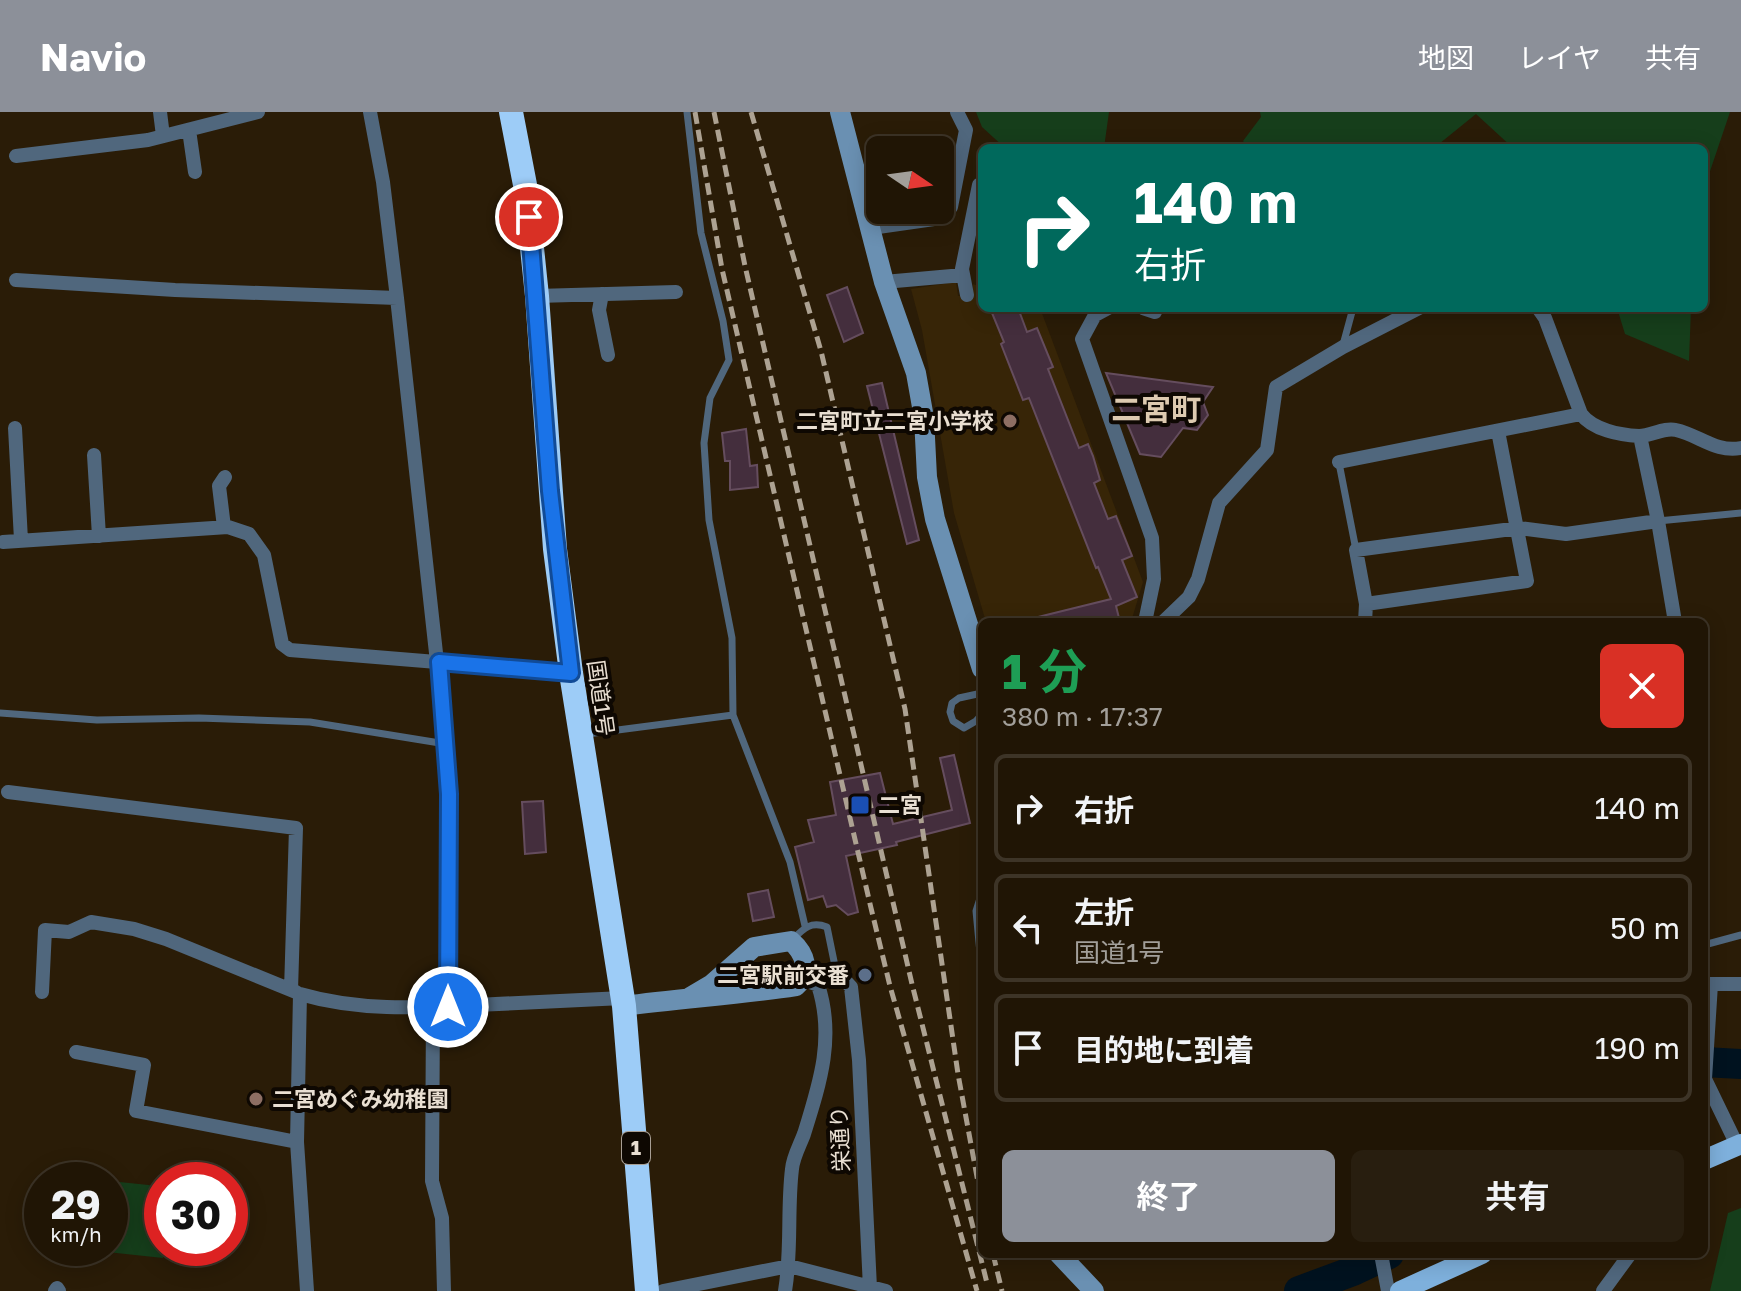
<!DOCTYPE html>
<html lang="ja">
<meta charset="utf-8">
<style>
:root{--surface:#201505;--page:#281e0f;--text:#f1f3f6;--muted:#a29f9a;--line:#3d3427;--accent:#8c9099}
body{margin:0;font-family:"Golos Text","Noto Sans JP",sans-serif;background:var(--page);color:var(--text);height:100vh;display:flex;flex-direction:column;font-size:30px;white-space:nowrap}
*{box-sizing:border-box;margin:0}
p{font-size:26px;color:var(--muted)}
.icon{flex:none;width:44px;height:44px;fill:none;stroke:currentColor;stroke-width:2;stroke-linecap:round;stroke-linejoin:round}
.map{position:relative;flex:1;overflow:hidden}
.sheet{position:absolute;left:978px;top:506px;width:730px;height:640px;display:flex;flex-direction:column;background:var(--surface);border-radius:12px;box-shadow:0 4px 20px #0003,0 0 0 2px var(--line)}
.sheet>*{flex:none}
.guide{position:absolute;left:978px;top:32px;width:730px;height:168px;border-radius:12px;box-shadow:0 4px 20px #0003,0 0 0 2px var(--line);background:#00695c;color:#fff;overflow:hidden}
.needle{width:52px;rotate:103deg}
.buttons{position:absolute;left:866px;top:24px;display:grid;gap:16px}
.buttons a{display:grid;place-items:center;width:88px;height:88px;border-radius:12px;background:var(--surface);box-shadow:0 4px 20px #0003,0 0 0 2px var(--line);font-size:40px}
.speed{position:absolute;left:24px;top:1050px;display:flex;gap:16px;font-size:40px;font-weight:700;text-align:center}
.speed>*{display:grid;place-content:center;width:104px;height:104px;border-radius:50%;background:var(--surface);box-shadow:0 4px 20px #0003,0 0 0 2px var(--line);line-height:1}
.speed small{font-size:20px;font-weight:400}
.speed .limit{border:12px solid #d22;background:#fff;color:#111}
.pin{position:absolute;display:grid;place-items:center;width:68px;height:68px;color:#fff;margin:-34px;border:4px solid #fff;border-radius:50%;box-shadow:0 2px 8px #0007}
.me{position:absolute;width:88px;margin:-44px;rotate:0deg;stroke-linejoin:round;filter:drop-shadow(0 0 6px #0008)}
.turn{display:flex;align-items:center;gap:28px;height:168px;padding:0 24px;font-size:36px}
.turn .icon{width:104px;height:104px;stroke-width:2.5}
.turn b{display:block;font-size:56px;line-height:68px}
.round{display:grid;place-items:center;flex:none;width:84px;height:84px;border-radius:12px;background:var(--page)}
.summary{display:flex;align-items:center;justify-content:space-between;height:136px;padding:0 24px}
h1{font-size:48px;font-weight:700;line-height:60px;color:#1e9e55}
.button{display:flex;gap:16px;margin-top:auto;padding:16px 24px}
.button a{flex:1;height:92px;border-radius:12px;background:var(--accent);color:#fff;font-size:32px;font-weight:700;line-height:92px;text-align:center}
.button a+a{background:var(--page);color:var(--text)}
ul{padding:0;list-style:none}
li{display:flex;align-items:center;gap:24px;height:108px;margin:0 16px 12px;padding:0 8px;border:4px solid var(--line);border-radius:12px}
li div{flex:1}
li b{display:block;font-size:30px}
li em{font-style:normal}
header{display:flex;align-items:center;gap:48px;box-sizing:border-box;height:112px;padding:0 40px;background:var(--accent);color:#fff}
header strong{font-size:38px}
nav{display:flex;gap:44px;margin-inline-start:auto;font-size:28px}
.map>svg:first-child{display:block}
</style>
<header>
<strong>Navio</strong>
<nav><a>地図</a><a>レイヤ</a><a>共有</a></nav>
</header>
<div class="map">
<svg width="1741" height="1179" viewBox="0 0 1741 1179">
<rect width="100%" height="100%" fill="#2a1c07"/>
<path fill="#372507" d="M956,170l2,14 15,-2v-10l9,3v21h58l103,274 -12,40h-145l-32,-109 -32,-183 -11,-41z"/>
<path fill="#163e1b" d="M976,0h133l-5,36h-99l-23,-21z
M1260,0h470l-26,77v-41h-191l-37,-34 -42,34h-185l-6,-7 18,-24z
M1617,196h74l-2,53 -64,-27z
M110,1069l48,5 5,72 -56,-6 -3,-4h6z
M1741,1096v83h-31l18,-78z"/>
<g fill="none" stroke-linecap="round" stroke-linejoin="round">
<path stroke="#00121f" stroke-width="30" d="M1704,950l37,2
M1299,1179l54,-20 36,-17"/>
</g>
<path fill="#442e3d" stroke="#654d5e" stroke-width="2" d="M847,175l16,46 -19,9 -17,-47z
M1004,196h14l9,24 10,-4 16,39 -5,2 31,79 9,-4 5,12 7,24 -6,3 14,36 8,-3 16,40 -10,4 15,37 -21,9 4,16h-81l-1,-5 73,-18 -13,-32 -2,1 -67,-170 -6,2 -22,-56 3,-2 -12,-29z
M1106,261l107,14 -10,15 5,13 -11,15 -14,-2 -22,29 -21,-3z
M882,271l37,157 -12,4 -40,-158z
M746,317l4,37 7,-1 1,22 -28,3v-29h-5l-3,-28z
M954,643l16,68 -74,19 1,3 -51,11 12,56 -10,3 -12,-10 -9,2 -4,-11 -15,4 -13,-53 19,-5 -6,-22 28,-5 -6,-33 50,-9 13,51 59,-14 -12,-52z
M543,689l3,51 -21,2 -3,-52z
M768,778l6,27 -21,4 -5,-27z"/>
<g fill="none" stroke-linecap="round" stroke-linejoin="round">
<path stroke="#50677d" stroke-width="7" d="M1343,233l10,-37
M1339,351l17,87
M1658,409l83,-8
M982,581l-23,5 -7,5 -2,9 3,9 11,7 12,-7 6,-7
M0,601l97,7 102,-2 111,4 136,22
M733,603l57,147 15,64
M587,622l146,-19 -1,-77 -23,-118 -5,-77 6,-45 19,-38 -6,-39 -22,-88 -14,-121
M982,780l-6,19 6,63
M793,827c11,-11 18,-18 34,-12l9,44 -7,10 -11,4
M1704,833l37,-10"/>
<path stroke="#50677d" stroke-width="14" d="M160,0l3,24
M370,0l13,70 14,116 49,446 3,50 -1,213
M189,18l6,42
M16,44l132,-16 110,-28
M871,116l70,-10 10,-11 15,-77 -9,-18
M16,168l159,10 222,8
M884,170l79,-7
M602,182l-3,16 9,45
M967,183l-5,-26 17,-84h3
M537,184l139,-4
M1108,196l-13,7 -13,24 70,199 2,41 -9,43
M1143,196l12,4
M1538,196l7,10 36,96c12,16 39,21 58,22 12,0 25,-9 37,-6 23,5 40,23 65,18
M15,316l6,112
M1640,324l18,85 17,101
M94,343l5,81
M1339,350l242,-48
M224,415l-5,-41 6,-9
M3,430l225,-15 21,7 15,21 18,89 8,6 281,23
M1366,492l161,-23 -29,-150
M1163,510l26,-25 9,-18 21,-76 48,-53 9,-63 67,-40 76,-39
M1365,510l1,-18 -10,-54 163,-22 47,6 92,-13
M8,680l288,36 -5,162
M836,859l15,16 8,73 11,228
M1704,872h37
M1711,872l-6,95 32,66
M42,880l3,-62 24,2 22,-10 43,7 32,10 130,53
M433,896l-1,173 10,37 2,73
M76,940l68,13 -8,46 161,31
M1381,1142l7,37
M55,1179l2,-3 2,3
M307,1179l-10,-149 3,-148c58,17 116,14 176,11 49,-2 98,-5 147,-7
M663,1179l126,-25 97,25
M785,1179c7,-41 2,-81 7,-122 1,-12 8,-24 12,-35 16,-51 31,-97 14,-149l-14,-5
M1603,1179l27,-37"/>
<path stroke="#6a90b2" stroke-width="20" d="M840,0l44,170 32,91 8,45 3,59 8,42 47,150
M624,894c58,-8 115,-11 172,-20 16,-13 9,-33 -5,-45l-37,6 -42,37 -22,13
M1059,1142l35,37"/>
<path stroke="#7eb0dc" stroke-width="20" d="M1704,1048l37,-16
M1400,1179l82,-37"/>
<path stroke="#9dccf7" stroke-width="24" d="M511,0l15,78 11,106 18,253 16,124 53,333 23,285"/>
<path stroke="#ada292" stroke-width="5" stroke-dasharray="12 6" stroke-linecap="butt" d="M695,0l27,157 149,639 19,78 87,305
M714,0l31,154 167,718 75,299
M751,0l70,239 84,358 53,365 24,130
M993,1142l9,37"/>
</g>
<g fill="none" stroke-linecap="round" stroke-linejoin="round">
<g stroke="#114b97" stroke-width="20">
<path id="route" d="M448,895l1,-213 -10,-132 132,11 -21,-182 -21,-274"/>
</g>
<use href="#route" stroke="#1a73e8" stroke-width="14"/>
</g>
<g fill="#8d6e63" stroke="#0e0802" stroke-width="3">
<circle cx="1010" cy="309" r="8"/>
<circle cx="256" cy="987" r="8"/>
</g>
<rect fill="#1a4fb4" stroke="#0e0802" stroke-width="3" x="850" y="683" width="20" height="20" rx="4"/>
<circle fill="#5c6f8a" stroke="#0e0802" stroke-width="3" cx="865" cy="863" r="8"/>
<g text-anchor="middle" stroke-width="8" stroke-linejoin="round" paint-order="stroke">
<rect fill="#0e0802" stroke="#a79e94" stroke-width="2" x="622" y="1020" width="28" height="32" rx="6"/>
<g font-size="20" font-weight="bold" fill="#e9dfd2">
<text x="636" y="1043">1</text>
</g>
<g font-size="22" font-weight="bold" fill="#e9dfd2" stroke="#0e0802" text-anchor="end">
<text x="994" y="317">二宮町立二宮小学校</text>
<text x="878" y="701" text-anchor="start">二宮</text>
<text x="849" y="871">二宮駅前交番</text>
<text x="272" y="995" text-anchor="start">二宮めぐみ幼稚園</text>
</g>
<g font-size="22" fill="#e9dfd2" stroke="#0e0802">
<text transform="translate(601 586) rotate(82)" y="8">国道1号</text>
<text transform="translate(840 1027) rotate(-93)" y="8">栄通り</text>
</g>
<g font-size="30" font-weight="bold" fill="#ddcab0" stroke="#0e0802">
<text x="1156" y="308">二宮町</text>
</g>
</g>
</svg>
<div class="buttons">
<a><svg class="needle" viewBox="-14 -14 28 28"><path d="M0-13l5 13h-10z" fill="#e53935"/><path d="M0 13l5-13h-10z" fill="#a29f9a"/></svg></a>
</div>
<div class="speed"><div>29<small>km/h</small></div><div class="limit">30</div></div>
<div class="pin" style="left:529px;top:105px;background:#d93025"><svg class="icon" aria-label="arrive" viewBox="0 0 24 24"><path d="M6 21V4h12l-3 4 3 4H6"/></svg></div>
<svg class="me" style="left:448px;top:895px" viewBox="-20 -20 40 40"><circle r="17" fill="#1a73e8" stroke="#fff" stroke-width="3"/><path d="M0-11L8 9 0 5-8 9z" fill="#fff"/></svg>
<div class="guide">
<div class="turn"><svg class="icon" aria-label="right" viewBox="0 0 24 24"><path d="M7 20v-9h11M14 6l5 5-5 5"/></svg><div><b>140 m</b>右折</div></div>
</div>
<section class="sheet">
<div class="summary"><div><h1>1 分</h1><p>380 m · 17:37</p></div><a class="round" style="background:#d93025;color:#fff"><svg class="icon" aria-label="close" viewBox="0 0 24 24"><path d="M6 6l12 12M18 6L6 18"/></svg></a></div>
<ul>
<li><svg class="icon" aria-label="right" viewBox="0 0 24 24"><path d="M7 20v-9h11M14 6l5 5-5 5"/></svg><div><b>右折</b></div><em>140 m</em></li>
<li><svg class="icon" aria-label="left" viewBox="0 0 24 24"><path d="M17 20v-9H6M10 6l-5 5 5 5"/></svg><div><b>左折</b><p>国道1号</p></div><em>50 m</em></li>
<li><svg class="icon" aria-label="arrive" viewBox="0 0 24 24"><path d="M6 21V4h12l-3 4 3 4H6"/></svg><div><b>目的地に到着</b></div><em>190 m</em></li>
</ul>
<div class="button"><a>終了</a><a>共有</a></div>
</section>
</div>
